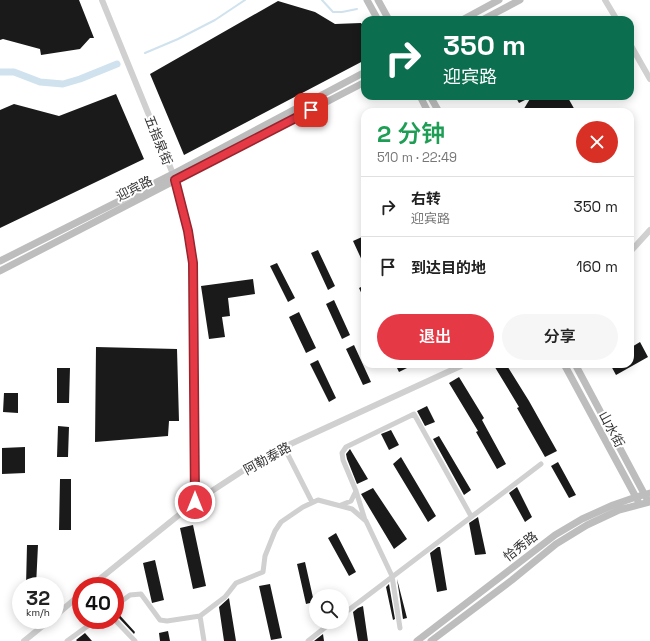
<!DOCTYPE html>
<html lang="zh">
<meta charset="utf-8">
<style>
:root{--surface:#fff;--page:#f6f6f6;--text:#222;--muted:#767676;--line:#e0e0e0;--accent:#e63946}
body{margin:0;font-family:"Space Grotesk","Noto Sans SC",sans-serif;background:var(--page);color:var(--text);height:100vh;display:flex;flex-direction:column;font-size:15px;white-space:nowrap}
*{box-sizing:border-box;margin:0}
p{font-size:13px;color:var(--muted)}
.icon{flex:none;width:22px;height:22px;fill:none;stroke:currentColor;stroke-width:2;stroke-linecap:round;stroke-linejoin:round}
.map{position:relative;flex:1;overflow:hidden}
.drawer{position:absolute;left:361px;top:108px;width:273px;height:260px;display:flex;flex-direction:column;background:var(--surface);border-radius:12px;box-shadow:0 2px 10px #0003}
.drawer>*{flex:none}
.top-card{position:absolute;left:361px;top:16px;width:273px;height:84px;border-radius:12px;box-shadow:0 2px 10px #0003;background:#0b6e4f;color:#fff;overflow:hidden}
.fabs{position:absolute;left:309px;top:589px;display:grid;gap:8px}
.fabs a{display:grid;place-items:center;width:40px;height:40px;border-radius:50%;background:var(--surface);box-shadow:0 2px 10px #0003;font-size:20px}
.speed{position:absolute;left:12px;top:577px;display:flex;gap:8px;font-size:20px;font-weight:700;text-align:center}
.speed>*{display:grid;place-content:center;width:52px;height:52px;border-radius:50%;background:var(--surface);box-shadow:0 2px 10px #0003;line-height:1}
.speed small{font-size:10px;font-weight:400}
.speed .limit{border:6px solid #d22;background:#fff;color:#111}
.pin{position:absolute;display:grid;place-items:center;width:34px;height:34px;color:#fff;margin:-17px;border-radius:8px;box-shadow:0 2px 6px #0006}
.me{position:absolute;width:44px;margin:-22px;rotate:0deg;stroke-linejoin:round;filter:drop-shadow(0 0 3px #0008)}
.turn{display:flex;align-items:center;gap:14px;height:84px;padding:0 16px;font-size:18px}
.turn .icon{width:52px;height:52px;stroke-width:2.5}
.turn b{display:block;font-size:28px;line-height:34px}
.round{display:grid;place-items:center;flex:none;width:42px;height:42px;border-radius:21px;background:var(--page)}
.headline{display:flex;align-items:center;justify-content:space-between;height:68px;padding:0 16px}
h1{font-size:24px;font-weight:600;line-height:30px;color:#1e9e55}
.button{display:flex;gap:8px;margin-top:auto;padding:8px 16px}
.button a{flex:1;height:46px;border-radius:24px;background:var(--accent);color:#fff;font-size:16px;font-weight:600;line-height:46px;text-align:center}
.button a+a{background:var(--page);color:var(--text)}
ul{padding:0;list-style:none}
li{display:flex;align-items:center;gap:12px;height:60px;padding:0 16px;border-top:1px solid var(--line)}
li div{flex:1}
li b{display:block;font-size:15px}
li em{font-style:normal}
.map>svg:first-child{display:block}
</style>
<div class="map">
<svg width="650" height="641" viewBox="0 0 650 641">
<rect width="100%" height="100%" fill="#fff"/>
<g fill="none" stroke-linecap="round" stroke-linejoin="round">
<path stroke="#cfe2ee" stroke-width="2" d="M322,0l11,12h9l15,-3
M145,53l33,-14 37,-19 30,-20"/>
<path stroke="#cfe2ee" stroke-width="7" d="M0,72h14l26,10 23,2 17,-5 37,-15"/>
</g>
<path fill="#1a1a1a" d="M0,0h79l15,38h-4l-10,11 -39,6 -1,-6 -37,-10 -3,1z
M278,1l37,11 20,12 26,-1 4,6v31l-181,95 -34,-81z
M116,94l28,65 -144,69v-118l14,-6 45,12z
M515,96h52l9,16h-54l9,-15 -12,6z
M362,237l3,7v23l-12,-26z
M318,250l17,36 -7,4 -17,-37z
M277,263l18,35 -7,4 -18,-36z
M253,279l2,15 -27,4 2,18 -8,1 3,20 -16,2 -8,-53z
M365,285v16l-6,-13z
M334,300l16,35 -8,4 -16,-35z
M299,312l17,36 -10,5 -17,-36z
M640,342l8,15 -32,18 -6,-11h20v-16z
M354,345l17,37 -8,3 -17,-36z
M96,347l81,2 2,72h-10l-1,15 -73,6z
M318,360l18,38 -7,4 -19,-38z
M395,364h11l1,4 -8,4z
M493,364h13l23,37 28,50 -12,6 -28,-49 2,-1z
M57,368h13l-1,35h-12z
M459,377l25,41 -2,2 24,44 -9,5 -21,-37 2,-1 -29,-48z
M4,393h14v20l-15,-1z
M427,406l8,16 -10,4 -8,-15z
M58,426l11,1 -1,30h-11z
M391,430l8,15 -10,5 -8,-16z
M439,436l32,54 -7,5 -31,-56z
M25,447v26l-23,1v-26z
M350,449l18,30 -11,5 -10,-25 -1,-5z
M401,457l35,59 -8,6 -35,-58z
M558,462l18,33 -7,3 -18,-32z
M60,479h11v51h-12z
M517,487l15,30 -7,5 -16,-29z
M373,488l34,51 -13,10 -33,-55z
M478,517l8,37 -11,1 -6,-32z
M193,525l13,61 -13,3 -13,-61z
M336,533l20,39 -7,4 -21,-38z
M27,545h11l-2,41h-10z
M438,547h2l7,43 -10,2 -7,-39z
M155,560l9,40 -12,3 -9,-40z
M305,562l9,40 -8,2 -9,-40z
M397,579l10,39 -4,1z
M270,584l12,54 -11,2 -12,-54z
M389,584l6,35 -2,1 -7,-33z
M229,598l7,43h-12l-5,-34z
M363,606l5,35h-10l-5,-29 5,-4z
M115,610l20,22 -1,2 -16,-17 -3,-1z
M168,631l2,10h-10l-1,-8z
M85,633l7,8h-15l-1,-1z
M323,634l1,7h-10z"/>
<g fill="none" stroke-linecap="round" stroke-linejoin="round">
<path stroke="#d0d0d0" stroke-width="5" d="M284,447l28,55
M341,505l10,-4 5,-10
M365,520l-9,-29 -13,-31 -1,-7 4,-6 68,-33 57,102
M115,606l15,-11 11,-1 19,26 7,1 33,-5
M342,615l199,-151
M115,620l20,21
M67,641l29,-21
M204,641l-4,-25 25,-19 11,-14 27,-11 2,-16 10,-25 6,-9 22,-15 15,-7 34,9 14,12 26,55 8,52
M308,641l24,-19"/>
<path stroke="#d0d0d0" stroke-width="6" d="M102,0l71,174 15,57 5,32 2,239
M605,0l12,20
M630,44l20,35
M630,252l20,-22
M91,586l104,-84 52,-34 37,-21 181,-83
M55,616l26,-22
M24,641l26,-21"/>
<path stroke="#bdbdbd" stroke-width="7" d="M367,0l11,20
M378,0l11,20
M462,20l37,-20
M482,20l38,-20
M420,96l8,16
M430,96l9,16
M0,261l173,-87 192,-102
M0,271l365,-189
M564,364l74,137
M575,364l72,135
M417,641l138,-106 27,-16 31,-14 23,-8 14,-4
M431,641l81,-61 44,-36 31,-19 32,-15 31,-8"/>
</g>
<g fill="none" stroke-linecap="round" stroke-linejoin="round">
<g stroke="#96252e" stroke-width="10">
<path id="route" d="M195,502l-2,-239 -5,-32 -13,-51 136,-70"/>
</g>
<use href="#route" stroke="#e63946" stroke-width="7"/>
</g>
<g text-anchor="middle" stroke-width="4" stroke-linejoin="round" paint-order="stroke">
<g font-size="13" fill="#333" stroke="#fff">
<text transform="translate(159 140) rotate(68)" y="5">五指泉街</text>
<text transform="translate(134 188) rotate(-27)" y="5">迎宾路</text>
<text transform="translate(612 429) rotate(62)" y="5">山水街</text>
<text transform="translate(267 458) rotate(-29)" y="5">阿勒泰路</text>
<text transform="translate(520 546) rotate(-38)" y="5">恰秀路</text>
</g>
</g>
</svg>
<div class="fabs">
<a><svg class="icon" aria-label="search" viewBox="0 0 24 24"><circle cx="10" cy="10" r="6"/><path d="M15 15l6 6"/></svg></a>
</div>
<div class="speed"><div>32<small>km/h</small></div><div class="limit">40</div></div>
<div class="pin" style="left:311px;top:110px;background:#d93025"><svg class="icon" aria-label="arrive" viewBox="0 0 24 24"><path d="M6 21V4h12l-3 4 3 4H6"/></svg></div>
<svg class="me" style="left:195px;top:502px" viewBox="-20 -20 40 40"><circle r="17" fill="#e63946" stroke="#fff" stroke-width="3"/><path d="M0-11L8 9 0 5-8 9z" fill="#fff"/></svg>
<div class="top-card">
<div class="turn"><svg class="icon" aria-label="right" viewBox="0 0 24 24"><path d="M7 20v-9h11M14 6l5 5-5 5"/></svg><div><b>350 m</b>迎宾路</div></div>
</div>
<section class="drawer">
<div class="headline"><div><h1>2 分钟</h1><p>510 m · 22:49</p></div><a class="round" style="background:#d93025;color:#fff"><svg class="icon" aria-label="close" viewBox="0 0 24 24"><path d="M6 6l12 12M18 6L6 18"/></svg></a></div>
<ul>
<li><svg class="icon" aria-label="right" viewBox="0 0 24 24"><path d="M7 20v-9h11M14 6l5 5-5 5"/></svg><div><b>右转</b><p>迎宾路</p></div><em>350 m</em></li>
<li><svg class="icon" aria-label="arrive" viewBox="0 0 24 24"><path d="M6 21V4h12l-3 4 3 4H6"/></svg><div><b>到达目的地</b></div><em>160 m</em></li>
</ul>
<div class="button"><a>退出</a><a>分享</a></div>
</section>
</div>
